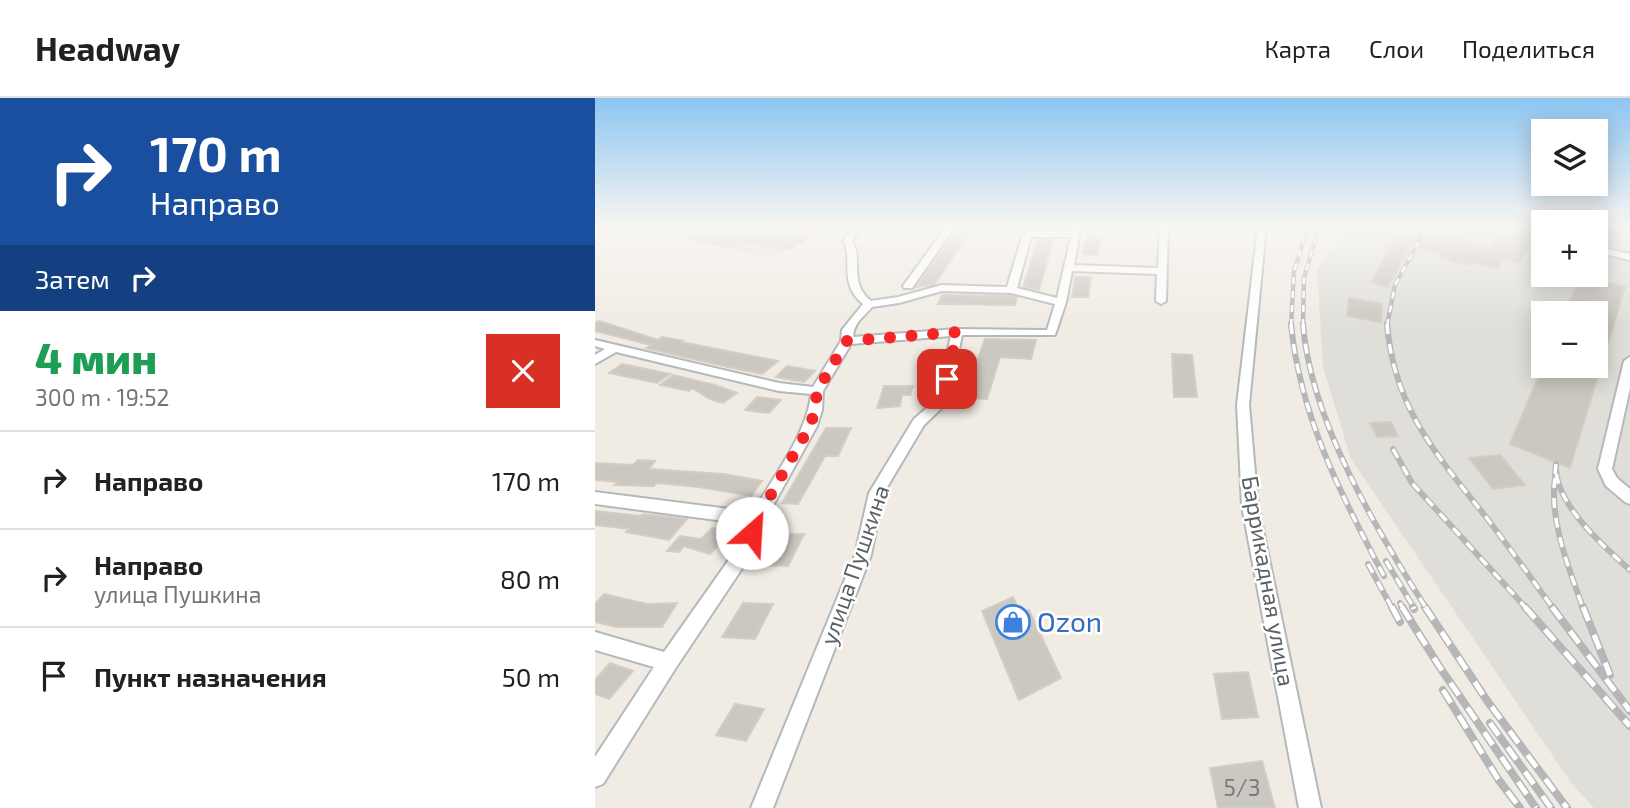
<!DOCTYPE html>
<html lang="ru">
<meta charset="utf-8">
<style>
:root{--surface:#fff;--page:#f2f2f2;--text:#202124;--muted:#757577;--line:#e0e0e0}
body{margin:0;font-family:"Exo 2",sans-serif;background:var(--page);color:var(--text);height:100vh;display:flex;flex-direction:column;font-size:26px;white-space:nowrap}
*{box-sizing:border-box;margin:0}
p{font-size:23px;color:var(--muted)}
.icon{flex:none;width:38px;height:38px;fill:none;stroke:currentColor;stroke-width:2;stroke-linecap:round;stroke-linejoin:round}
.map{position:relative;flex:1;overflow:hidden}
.drawer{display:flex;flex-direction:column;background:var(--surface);width:595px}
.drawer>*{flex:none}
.hud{background:#1a4fa0;color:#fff;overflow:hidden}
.controls{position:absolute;left:936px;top:21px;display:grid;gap:14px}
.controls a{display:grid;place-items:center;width:77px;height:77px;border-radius:0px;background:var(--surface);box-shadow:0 4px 18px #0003;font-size:35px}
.pin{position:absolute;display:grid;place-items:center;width:60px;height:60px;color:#fff;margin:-30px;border-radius:14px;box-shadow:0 4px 10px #0006}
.me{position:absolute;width:77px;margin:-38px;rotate:26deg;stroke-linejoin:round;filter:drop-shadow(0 0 5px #0008)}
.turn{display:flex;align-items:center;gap:24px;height:147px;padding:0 35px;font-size:32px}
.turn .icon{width:91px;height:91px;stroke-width:2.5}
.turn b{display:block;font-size:49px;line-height:60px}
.then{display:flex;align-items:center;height:66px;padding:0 35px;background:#0003;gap:14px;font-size:26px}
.round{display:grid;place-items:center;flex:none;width:74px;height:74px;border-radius:0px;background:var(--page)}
.head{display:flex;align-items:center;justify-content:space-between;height:119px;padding:0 35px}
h1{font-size:42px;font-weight:800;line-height:52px;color:#1e9e55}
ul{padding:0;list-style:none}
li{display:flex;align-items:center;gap:21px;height:98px;padding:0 35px;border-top:2px solid var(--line)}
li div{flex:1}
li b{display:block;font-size:26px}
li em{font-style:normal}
header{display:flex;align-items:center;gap:42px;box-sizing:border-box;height:98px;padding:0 35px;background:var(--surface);border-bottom:2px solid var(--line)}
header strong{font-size:33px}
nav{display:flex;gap:38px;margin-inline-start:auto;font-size:24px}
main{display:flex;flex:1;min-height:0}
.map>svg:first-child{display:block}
</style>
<header>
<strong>Headway</strong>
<nav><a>Карта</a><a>Слои</a><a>Поделиться</a></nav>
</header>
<main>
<section class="drawer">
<div class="hud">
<div class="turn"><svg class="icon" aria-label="right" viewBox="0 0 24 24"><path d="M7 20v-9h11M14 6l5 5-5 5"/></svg><div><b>170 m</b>Направо</div></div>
<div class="then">Затем<svg class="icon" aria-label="right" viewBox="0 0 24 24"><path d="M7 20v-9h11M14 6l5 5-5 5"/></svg></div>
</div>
<div class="head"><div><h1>4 мин</h1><p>300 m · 19:52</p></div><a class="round" style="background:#d93025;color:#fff"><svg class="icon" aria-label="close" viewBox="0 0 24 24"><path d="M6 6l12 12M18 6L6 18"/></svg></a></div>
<ul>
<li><svg class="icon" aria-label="right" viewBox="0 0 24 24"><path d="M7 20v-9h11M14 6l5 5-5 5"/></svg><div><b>Направо</b></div><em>170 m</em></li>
<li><svg class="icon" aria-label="right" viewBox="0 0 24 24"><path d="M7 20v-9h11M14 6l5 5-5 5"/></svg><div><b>Направо</b><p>улица Пушкина</p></div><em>80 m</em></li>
<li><svg class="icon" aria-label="arrive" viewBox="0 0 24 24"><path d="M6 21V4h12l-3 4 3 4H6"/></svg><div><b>Пункт назначения</b></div><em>50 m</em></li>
</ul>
</section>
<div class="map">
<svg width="1035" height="710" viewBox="0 0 1035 710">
<rect width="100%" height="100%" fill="#f0ece4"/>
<path fill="#e0ded8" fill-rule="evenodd" d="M74,129h157l-53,31 -101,-22z
M751,129h197v48h53v-48h34v581h-36l-22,-24 -221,-325 -28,-92 -6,-97zM948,215h53v53h-53z"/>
<path fill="#cbc7c1" stroke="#d5cdc2" stroke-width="2" d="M97,129h75l44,9 -21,13 -49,-7 -10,6 -41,-9z
M850,129h25l-10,14 29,8 14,-22h40v15l-10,-3 -14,24 -16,-4 -6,10 -22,-6 -2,2 -18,-3 -16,-5 2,-4 -30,-8 -23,42 -17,-5 30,-52 12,3 2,-5 24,7z
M1001,129h21l-8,19 -13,-4z
M364,130l13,1 -38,56 -18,2z
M491,140h14l-2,17 -15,-1z
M443,142h15l-14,50 -16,-3z
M986,177l44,12 -55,181 -60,-24 33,-78h53v-53h-31z
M480,179h16l-3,20h-16z
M347,197l70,1 5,1 -2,8 -77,-1z
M754,200l33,6 -1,18 -34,-6z
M4,223l59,19 4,-3 21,4 -2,1 97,19 -16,13 -34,-7 -82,-19 5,-3 -56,-14v-8z
M390,241l51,1 -5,19 -31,-2 -13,42 -23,-1z
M577,256l20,1 5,42h-23z
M27,266l48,10 -13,9 -48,-10z
M192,268l28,5 -11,11 -28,-5z
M78,277l42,10 22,8 -14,10 -13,-4 -18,-11 -3,3 -29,-6z
M289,288h29l-3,9h-8l-2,11 -23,2z
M162,299l24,3 -12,13 -24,-3z
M796,324l7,14 -21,1 -7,-14z
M231,330h25l-13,28h-13l-27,48 -16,-1z
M905,357l25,30 -32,4 -24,-31z
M43,362l17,1 -6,8 75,5 38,7 -11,15 -52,-9 -43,-4 -2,3 -39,-1 3,-3 -23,-2v-17l38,2z
M0,413l46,5 2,-2 44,5 -18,21 -43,-8 3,-3 -34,-4z
M117,430l18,5 -20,21 -26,-8 -5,6 -12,-1 13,-15 21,3z
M185,436h24l-16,32 -26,-1z
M9,496l43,10 30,-1 -15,24h-45l-22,-5v-18z
M418,499l8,17 8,-4 32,68 -42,22 -37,-89z
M148,505l30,1 -18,35 -33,-2z
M15,565l23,8 -24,28 -14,-5v-14z
M653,574l10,45 -36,2 -8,-45z
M140,606l29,5 -18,32 -30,-6z
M667,663l13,47h-57l-8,-40z"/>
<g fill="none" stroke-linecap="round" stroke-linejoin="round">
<g stroke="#b5b8bc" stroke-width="4">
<path id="minor" d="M257,129h8l-8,15c12,14 -5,40 19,59l27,-4 44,-12 65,2 16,-53 4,-3h45l1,-4h8l-7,38 84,3 2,-41h8l-2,74 -5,3 -5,-3 1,-27 -85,-3 -6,31 -11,33h-93l-14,67 -24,23 -41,69 -12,61 -98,253h-22l104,-253 14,-62 45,-74 22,-19 15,-64 -100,8 -28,47 -1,19 -5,16 -52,94 -12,32 -78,117 -72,115 -8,3v-30l59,-90 -59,-17v-18l69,20 76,-108 7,-20 -152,-20v-12l158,20c19,-33 55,-80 58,-118l-32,-3 -163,-39 -21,12v-9l10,-6 -10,-3v-6l184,43 34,4 28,-46 1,-11 21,-26c-26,-21 -9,-49 -20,-62zM436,139h40l-14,61 -40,-10zM347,193l69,2 44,11 -8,26 -90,-1 -104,8 1,-7 4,-8 14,-15 27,-4z
M351,129h9l-43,61h-8l-1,-2z
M663,129h8l-17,178 9,101 63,302h-22l-57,-302 -5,-101z
M1001,148l34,8v6l-34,-8z
M1035,259v31l-18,81 5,9 13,11v15l-5,-2 -19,-16 -8,-17 26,-108z"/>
</g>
<use href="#minor" fill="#fff" fill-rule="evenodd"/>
<g stroke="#b5b6b7" stroke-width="4.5">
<path id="rail-far2" d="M696,228l3,-55 14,-44
M708,228l1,-48 15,-51
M792,228l8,-41 32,-58"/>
</g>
<g stroke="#b5b6b7" stroke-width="6">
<path id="rail-far1" d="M696,226c9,92 50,171 93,252
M708,226c7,95 73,205 123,284
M792,226c7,84 49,130 99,193 23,30 45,61 67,91
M798,351l19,34 114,125
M960,376l1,-10c-3,38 47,82 74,106
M960,380c-6,43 14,90 28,130
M791,463l28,47
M773,466l24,44
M805,505l3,5"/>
</g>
<g stroke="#b5b6b7" stroke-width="8">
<path id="rail" d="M797,509l8,15
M807,509l37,59 97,142
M818,509l1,2
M830,509l63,95 79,106
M930,509l105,119
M957,509l78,104
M988,509l27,68
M848,592l55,89 22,29
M895,625l61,85"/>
</g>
<use href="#rail-far2" stroke="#fff" stroke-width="2.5" stroke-dasharray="7" stroke-linecap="butt"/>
<use href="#rail-far1" stroke="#fff" stroke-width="3.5" stroke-dasharray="10" stroke-linecap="butt"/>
<use href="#rail" stroke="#fff" stroke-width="5" stroke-dasharray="15" stroke-linecap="butt"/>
</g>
<linearGradient id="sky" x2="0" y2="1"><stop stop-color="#8dc5f1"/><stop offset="0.56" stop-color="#f8f6f3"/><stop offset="1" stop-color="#f8f6f3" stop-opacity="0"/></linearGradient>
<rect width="1035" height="229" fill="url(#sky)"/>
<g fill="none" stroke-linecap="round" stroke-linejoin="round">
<path stroke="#f52525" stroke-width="12" stroke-dasharray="0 21.6" d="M157,435l5,-14 53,-93 5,-16 2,-19 30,-50 110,-9 -10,47"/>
</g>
<defs>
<g id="shop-ring" transform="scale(1.75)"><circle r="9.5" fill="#fff" stroke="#3f7fe0" stroke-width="1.5"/><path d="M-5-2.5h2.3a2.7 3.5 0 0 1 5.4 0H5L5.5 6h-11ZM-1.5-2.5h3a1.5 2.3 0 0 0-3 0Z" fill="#3f7fe0"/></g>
</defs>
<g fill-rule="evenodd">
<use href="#shop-ring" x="418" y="524"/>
</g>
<g text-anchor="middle" stroke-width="5" stroke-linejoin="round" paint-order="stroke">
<g font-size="23" fill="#5c6166" stroke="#fff">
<text transform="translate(260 467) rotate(-71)" y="8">улица Пушкина</text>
<text transform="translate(673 483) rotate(80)" y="8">Баррикадная улица</text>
</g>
<g font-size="23" fill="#787a7d">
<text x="647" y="698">5/3</text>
</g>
<g font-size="28" fill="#366cbe" stroke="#fff" text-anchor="start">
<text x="442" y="534">Ozon</text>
</g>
</g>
</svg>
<div class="controls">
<a><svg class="icon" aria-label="layers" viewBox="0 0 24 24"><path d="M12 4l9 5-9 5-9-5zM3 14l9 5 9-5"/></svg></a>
<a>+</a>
<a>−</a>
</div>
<div class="pin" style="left:352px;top:281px;background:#d93025"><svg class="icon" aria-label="arrive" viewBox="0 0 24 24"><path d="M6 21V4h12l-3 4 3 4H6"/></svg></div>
<svg class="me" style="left:157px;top:435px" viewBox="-20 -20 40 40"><circle r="19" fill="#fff"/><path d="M0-13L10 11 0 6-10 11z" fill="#f52525"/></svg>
</div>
</main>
